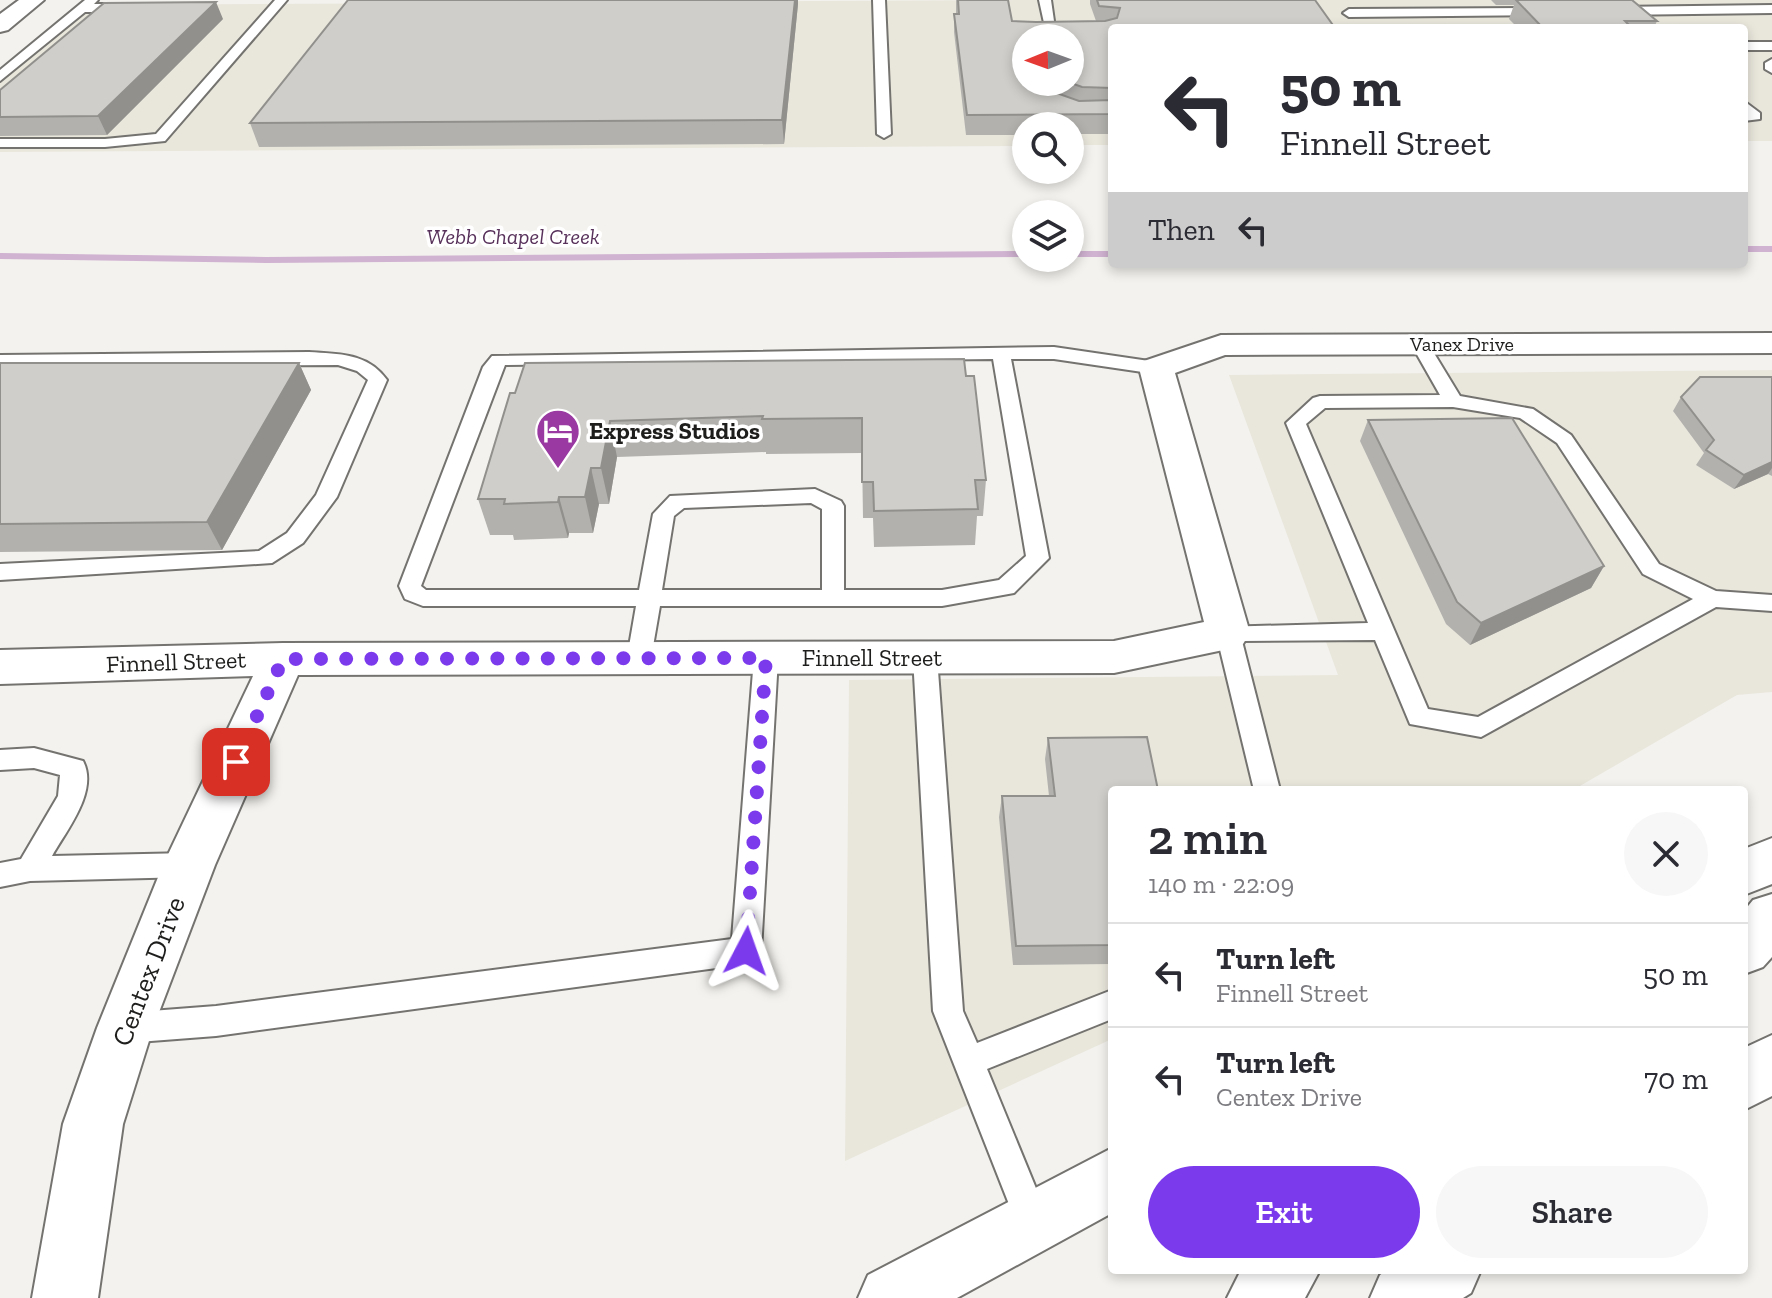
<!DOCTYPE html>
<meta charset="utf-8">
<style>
:root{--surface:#fff;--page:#f7f7f7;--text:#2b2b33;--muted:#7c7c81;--line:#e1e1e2;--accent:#7c3aed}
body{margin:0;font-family:"Zilla Slab",serif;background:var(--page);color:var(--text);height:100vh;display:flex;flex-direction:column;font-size:30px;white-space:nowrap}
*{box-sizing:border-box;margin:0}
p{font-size:26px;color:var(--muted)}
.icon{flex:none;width:44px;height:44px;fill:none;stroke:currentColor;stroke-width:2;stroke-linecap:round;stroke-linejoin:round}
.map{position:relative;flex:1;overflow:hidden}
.drawer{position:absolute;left:1108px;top:786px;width:640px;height:488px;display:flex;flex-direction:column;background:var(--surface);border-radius:8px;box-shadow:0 4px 12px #0003}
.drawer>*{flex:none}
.guide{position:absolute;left:1108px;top:24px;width:640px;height:244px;border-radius:8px;box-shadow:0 4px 12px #0003;background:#fff;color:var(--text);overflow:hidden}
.needle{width:52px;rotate:269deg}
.fabs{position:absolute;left:1012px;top:24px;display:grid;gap:16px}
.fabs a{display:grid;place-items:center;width:72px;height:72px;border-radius:50%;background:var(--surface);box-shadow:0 4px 12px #0003;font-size:40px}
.pin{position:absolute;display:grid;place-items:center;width:68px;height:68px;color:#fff;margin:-34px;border-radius:16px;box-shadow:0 4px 12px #0006}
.me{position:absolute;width:88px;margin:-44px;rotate:4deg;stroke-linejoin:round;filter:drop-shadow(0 0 6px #0008)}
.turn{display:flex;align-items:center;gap:28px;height:168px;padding:0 40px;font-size:36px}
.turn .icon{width:104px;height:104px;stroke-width:2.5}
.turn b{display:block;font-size:56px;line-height:68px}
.then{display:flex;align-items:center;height:76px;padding:0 40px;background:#0003;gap:16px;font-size:30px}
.round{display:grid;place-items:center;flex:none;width:84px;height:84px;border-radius:42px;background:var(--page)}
.head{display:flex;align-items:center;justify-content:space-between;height:136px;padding:0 40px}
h1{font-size:48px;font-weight:600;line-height:60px}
.cta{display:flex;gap:16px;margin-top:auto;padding:16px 40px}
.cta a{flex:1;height:92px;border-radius:48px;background:var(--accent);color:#fff;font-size:32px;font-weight:600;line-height:92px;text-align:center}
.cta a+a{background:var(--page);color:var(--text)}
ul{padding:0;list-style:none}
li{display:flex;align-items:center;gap:24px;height:104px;padding:0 40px;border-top:2px solid var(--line)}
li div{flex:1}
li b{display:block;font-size:30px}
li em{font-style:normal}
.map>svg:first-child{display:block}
</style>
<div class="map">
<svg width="1772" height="1298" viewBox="0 0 1772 1298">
<rect width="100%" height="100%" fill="#f3f2ee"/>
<path fill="#e9e7dc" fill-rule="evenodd" d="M1020,0h752v141h-28v-113h-632v117h-42v-19h-44v20l-1026,6v-84l77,-63zM1026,38h44v44h-44z
M1772,370v322l-35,3 -164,95h-461v249l-267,122 4,-481 489,-5 -109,-300z"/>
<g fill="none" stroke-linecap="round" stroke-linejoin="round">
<path fill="#d0b2d1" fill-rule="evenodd" d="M1744,246h28v6h-28z
M1026,251v6l-760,6 -266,-4v-6l266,4z
M1070,251h42v6h-42z"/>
<g stroke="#747370" stroke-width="4">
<path id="service" d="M85,0h13l-4,4h34l6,4 -6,4h-43l-85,69v-11z
M275,0h12l-122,141 -60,6h-105v-8h105l51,-5z
M873,0h12l6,134 -7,4 -7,-4z
M1039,0h12l5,35 -10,-3z
M1772,5v8l-158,2 -6,-4 6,-4z
M1536,8l4,1v6l-191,2 -6,-4 6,-4z
M1744,42h28v8h-28z
M1772,59v14l-7,-4v-6z
M1039,82h14l5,20 21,8h33v8h-35l-30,-11z
M1744,101l16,12v6l-16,2z
M1420,339l6,1 34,56 73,13 38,26 88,129 57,27 56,4v16l-56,-4 -235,130 -71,-13 -35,-84 -133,1 38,149h-26l-38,-157 4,-6 148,-4 -82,-200 27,-25 7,-2 120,-1 -29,-51zM1453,407l67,11 37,25 86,131 50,25 -215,118 -50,-8 -122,-285 19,-16z
M1054,347l102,15 9,6 -9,6 -102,-15h-43l38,199 -35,35 -72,13h-282l-9,52 -3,6 -9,3 -9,-3 -3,-6 9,-52h-213l-18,-7 -6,-13 84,-219 9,-11zM993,359l33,197 -27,24 -57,10h-98v-84l-3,-5 -26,-12 -145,7 -17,18 -14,76h-213l-5,-4 84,-221zM811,503l11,6v81h-160l12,-74 10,-8z
M309,352c30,2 59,1 78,28l-50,117 -34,46 -31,20 -272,17v-16l259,-13 28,-18 29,-38 52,-115 -11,-9 -19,-6 -338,2v-12z
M925,648l9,3 3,6 26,354 14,32 135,-53v29l-125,50 62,151 -5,12 -12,5 -12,-5 -87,-221 -20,-354 3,-6z
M766,649l9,3 3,6 -17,293 -5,9 -10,4 -530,72 -91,7 -11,-5 -5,-10 5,-10 11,-5 91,-7 516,-67 22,-281 3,-6z
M34,748l49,13c16,30 -17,70 -31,95l137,-3 10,4 4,8 -4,8 -10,4 -159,4 -30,6v-24l21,-4 37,-63 2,-21 -26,-7 -34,2v-20z"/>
</g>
<g stroke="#747370" stroke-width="4">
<path id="minor" d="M1772,333v20l-547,2 -50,18 75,260 -7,11 -15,5 -114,24 -816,2 -83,190 -62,163 -30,96 -25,174h-66l31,-174 34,-96 66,-163 90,-189 -253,8v-34l283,-7 831,-2 90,-19 -65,-254 5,-7 77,-26z"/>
</g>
<g stroke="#747370" stroke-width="4">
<path id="secondary" d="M19,0h25l-36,30 -8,2v-18z
M1772,838v46l-28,11v-46z
M1112,1148v65l-155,85h-99l10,-23z"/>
</g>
<g stroke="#747370" stroke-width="4">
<path id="motorway" d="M1772,894v63l-9,10 -19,7v-63l9,-11z
M1772,1035v61l-28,14v-62z
M1241,1270h79l-15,28h-78z
M1387,1270h94l-10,23 -8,5h-93l10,-23z"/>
</g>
<use href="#service" fill="#fff" fill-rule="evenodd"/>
<use href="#minor" fill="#fff" fill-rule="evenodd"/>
<use href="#secondary" fill="#fff" fill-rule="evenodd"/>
<use href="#motorway" fill="#fff" fill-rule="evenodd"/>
</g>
<path fill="#b2b1ae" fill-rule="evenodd" d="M956,0h52l4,21 24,1 60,-1 -6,-17v-4h225l-203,28v106h-42v-8h-44v9h-60l-12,-103v-18h2zM1026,38h44v44h-14l3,12 -11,-4z
M1491,0h141l25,21 -3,7h-136l-9,-9 5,-14h-18z
M798,4l-14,140 -525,3 -9,-24z
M223,19l-116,116 -107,1v-46z
M0,363h299l12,27 -89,160 -222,2z
M966,376l20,104 -3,36h-6l-2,29 -101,2 -1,-29h-10l-1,-65 -96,1v-2l-149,5 -8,47h-10l-6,29h-24l-1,5 -54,2 -1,-5h-23l-12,-36 32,-106z
M1772,377v99l-4,-2 -34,15 -38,-24 8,-12 -31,-42 8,-14z
M1368,420l236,146 -13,22 -121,57 -24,-21 -86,-183z
M1048,738l64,52v174l-99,1 -14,-148 3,-21h47l-4,-37z"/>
<path fill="#91908d" d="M795,0h3v4l-14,140 -2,-24z
M216,2l7,17 -116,116 -9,-19z
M299,363l12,27 -89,160 -15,-28z
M610,421l7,36 -8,47 -8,-36z
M1772,462v6l-4,6 -34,15 10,-14z
M591,468l8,36 -6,29 -8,-36z
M559,497l10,36 -1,5 -10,-36z
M1604,566l-13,22 -121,57 11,-22z"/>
<path fill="#cfceca" stroke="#91908d" stroke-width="2" d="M348,0h447l-13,120 -532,3z
M958,0h50l4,21 24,1 69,-1 12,-3 3,-10 -21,-2 -2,-6h218l20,28h-223v60l-30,-1 -14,-5h2v-44h-44v44h19l3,8 31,11 33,-1v14l-145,1 -13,-101h5z
M1516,0h116l25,21h-32l7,7h-89z
M216,2l-118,114 -98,1v-27l104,-87z
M964,359l2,17h8l12,104h-11l3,29 -104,2 -1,-29h-11v-64l-100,1 1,-3 -153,5 -9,47h-10l-6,29h-26l-1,5 -54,2 1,-5h-27l32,-106h5l10,-30z
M0,363h299l-92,159 -207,2z
M1700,377h72v85l-28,13 -38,-25 8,-10 -33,-43z
M1512,418l92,148 -123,57 -24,-21 -89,-182z
M1147,737l11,53h-46v155l-96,1 -14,-150h53l-7,-58z"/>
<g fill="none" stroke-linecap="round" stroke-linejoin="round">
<path stroke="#7c3aed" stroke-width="14" stroke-dasharray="0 25.2" d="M236,762l47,-103 483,-1 -20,293"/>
</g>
<defs>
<g id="hotel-pin" transform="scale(2.3)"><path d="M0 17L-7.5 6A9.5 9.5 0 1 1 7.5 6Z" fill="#9939a1" stroke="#fff"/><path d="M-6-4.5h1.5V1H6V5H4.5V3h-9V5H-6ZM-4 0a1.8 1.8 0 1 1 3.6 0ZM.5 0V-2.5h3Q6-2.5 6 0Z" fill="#fff"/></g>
</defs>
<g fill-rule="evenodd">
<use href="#hotel-pin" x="558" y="431"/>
</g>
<g text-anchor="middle" stroke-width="7" stroke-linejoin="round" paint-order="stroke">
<g font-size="20" fill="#1e1e1d" stroke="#fff">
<text x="1462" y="351">Vanex Drive</text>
</g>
<g font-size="22" font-style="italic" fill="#58315b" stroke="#fff">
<text x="513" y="244">Webb Chapel Creek</text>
</g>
<g font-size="24" font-weight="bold" fill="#1e1e1d" stroke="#fff" text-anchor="start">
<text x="589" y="439">Express Studios</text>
</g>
<g font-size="24" fill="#1e1e1d" stroke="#fff">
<text x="872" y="666">Finnell Street</text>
<text transform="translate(176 662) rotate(-2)" y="8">Finnell Street</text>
</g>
<g font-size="28" fill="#1e1e1d" stroke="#fff">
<text transform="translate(148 971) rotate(-69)" y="10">Centex Drive</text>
</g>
</g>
</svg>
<div class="fabs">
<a><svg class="needle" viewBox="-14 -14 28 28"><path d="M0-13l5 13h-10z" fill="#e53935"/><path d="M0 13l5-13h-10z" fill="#7c7c81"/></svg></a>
<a><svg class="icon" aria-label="search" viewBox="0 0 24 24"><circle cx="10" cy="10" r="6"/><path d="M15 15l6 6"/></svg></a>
<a><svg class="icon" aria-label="layers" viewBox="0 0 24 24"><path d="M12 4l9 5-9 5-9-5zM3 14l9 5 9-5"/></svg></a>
</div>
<div class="pin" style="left:236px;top:762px;background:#d93025"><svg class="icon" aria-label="arrive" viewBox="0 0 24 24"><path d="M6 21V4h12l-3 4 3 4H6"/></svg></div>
<svg class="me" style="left:746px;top:951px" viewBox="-20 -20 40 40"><path d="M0-17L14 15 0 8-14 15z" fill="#7c3aed" stroke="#fff" stroke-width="4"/></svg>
<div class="guide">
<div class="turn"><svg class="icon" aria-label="left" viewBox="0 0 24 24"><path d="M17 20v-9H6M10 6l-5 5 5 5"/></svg><div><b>50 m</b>Finnell Street</div></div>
<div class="then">Then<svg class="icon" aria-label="left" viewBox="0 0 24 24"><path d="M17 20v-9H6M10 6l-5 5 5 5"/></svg></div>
</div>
<section class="drawer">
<div class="head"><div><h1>2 min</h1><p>140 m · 22:09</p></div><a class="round"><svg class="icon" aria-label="close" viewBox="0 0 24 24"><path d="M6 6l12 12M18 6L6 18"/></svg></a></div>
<ul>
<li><svg class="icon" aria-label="left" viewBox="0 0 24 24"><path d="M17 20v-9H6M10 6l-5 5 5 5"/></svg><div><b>Turn left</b><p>Finnell Street</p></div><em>50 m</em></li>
<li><svg class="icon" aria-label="left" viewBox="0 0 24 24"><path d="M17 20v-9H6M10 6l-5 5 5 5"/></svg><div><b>Turn left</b><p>Centex Drive</p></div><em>70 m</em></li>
</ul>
<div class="cta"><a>Exit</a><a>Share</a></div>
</section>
</div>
